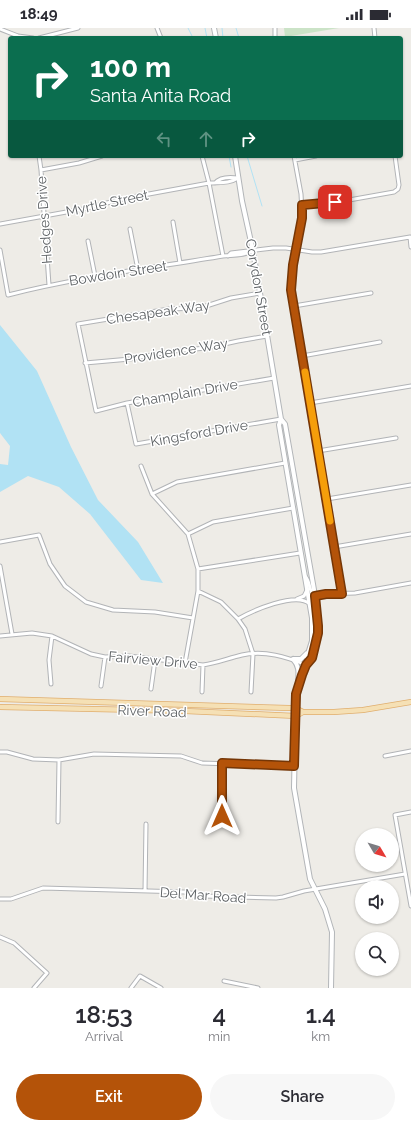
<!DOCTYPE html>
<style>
:root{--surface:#fff;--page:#f7f7f7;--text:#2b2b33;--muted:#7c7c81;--accent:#b45309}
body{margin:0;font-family:Raleway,sans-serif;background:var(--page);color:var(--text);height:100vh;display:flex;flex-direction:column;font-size:15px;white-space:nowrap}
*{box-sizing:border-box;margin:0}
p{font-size:13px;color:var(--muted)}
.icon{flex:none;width:22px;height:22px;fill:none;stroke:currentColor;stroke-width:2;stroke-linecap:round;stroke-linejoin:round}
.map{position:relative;height:960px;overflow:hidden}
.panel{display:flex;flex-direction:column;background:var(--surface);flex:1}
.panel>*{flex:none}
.hud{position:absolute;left:8px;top:8px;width:395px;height:122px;border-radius:4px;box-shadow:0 1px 3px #0004;background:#0b6e4f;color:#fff;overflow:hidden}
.needle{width:26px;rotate:128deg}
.fabs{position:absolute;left:355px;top:800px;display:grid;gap:8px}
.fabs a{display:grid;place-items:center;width:44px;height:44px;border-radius:50%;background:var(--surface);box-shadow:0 1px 3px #0004;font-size:20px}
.pin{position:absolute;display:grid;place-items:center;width:34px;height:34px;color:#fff;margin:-17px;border-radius:8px;box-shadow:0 2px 6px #0006}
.me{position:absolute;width:44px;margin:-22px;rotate:0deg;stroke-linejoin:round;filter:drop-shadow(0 0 3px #0008)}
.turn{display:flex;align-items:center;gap:14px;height:84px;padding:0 16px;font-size:18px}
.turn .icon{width:52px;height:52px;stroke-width:2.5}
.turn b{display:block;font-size:28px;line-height:34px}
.lanes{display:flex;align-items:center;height:38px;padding:0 16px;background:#0003;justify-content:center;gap:20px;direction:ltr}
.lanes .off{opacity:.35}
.eta{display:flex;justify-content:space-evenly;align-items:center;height:68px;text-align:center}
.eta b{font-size:24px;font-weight:600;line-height:28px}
.action{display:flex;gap:8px;margin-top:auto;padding:8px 16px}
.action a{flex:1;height:46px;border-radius:24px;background:var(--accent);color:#fff;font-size:16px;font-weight:600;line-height:46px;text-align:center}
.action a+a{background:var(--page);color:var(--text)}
.status{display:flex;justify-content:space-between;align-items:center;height:28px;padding:0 20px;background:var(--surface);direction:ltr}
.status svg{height:11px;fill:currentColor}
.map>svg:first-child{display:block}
</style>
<div class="status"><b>18:49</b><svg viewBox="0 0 49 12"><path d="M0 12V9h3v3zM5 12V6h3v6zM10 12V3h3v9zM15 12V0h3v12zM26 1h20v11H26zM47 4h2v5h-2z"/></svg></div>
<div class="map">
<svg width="411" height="960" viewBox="0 0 411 960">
<rect width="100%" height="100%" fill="#eeece7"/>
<path fill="#cbe3c7" d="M284,0h55l-54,9z"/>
<path fill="#b1e2f4" d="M0,297l37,46 34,76 27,53 40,42 25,41 -22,-3 -51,-66 -31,-27 -31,-11 -28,16v-28l8,1 2,-19 -10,-13z"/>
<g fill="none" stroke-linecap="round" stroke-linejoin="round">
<path stroke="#b1e2f4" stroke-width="1" d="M188,0l5,10
M205,0l2,10
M222,0l1,10
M236,0l3,10
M229,128l2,11
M247,128l15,50"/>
<g stroke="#b2b4b7" stroke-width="5">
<path id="street" d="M157,0l4,10
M275,0v10
M374,0l1,10
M0,1l18,7 15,2
M39,10l39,-10
M39,128l2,14 8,115
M202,128l7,27 14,73
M294,128l7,38 1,18 -9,53 -2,25 51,304
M295,132l21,-4
M41,142l38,-7 23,-7
M215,155c5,-6 16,-6 23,-5
M302,177h19l73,-13 4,-3 1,-4 -4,-29
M173,194l7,41
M0,196l83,-15 44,-11 82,-15c10,-1 20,1 29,-5
M130,201l8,41
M88,213l7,35
M0,222l8,45c71,-18 143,-27 215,-39 11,-1 20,0 30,-5
M228,228l3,-3 42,-5h13l26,4h9l89,-15 1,10
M260,265l-29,5 -31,10 -31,1 -91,15 18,87 31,-8 147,-25
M294,278l77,-13
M302,328l78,-14
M85,335l45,-4 44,-8 32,-3 32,-7 29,-5
M127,375l9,41 145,-25
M310,375l101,-17
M318,423l78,-13
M141,438l11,28 36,40 10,35v22l-13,72
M152,466l25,-12 108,-19
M327,471l84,-14
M188,506l25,-12 80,-14
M0,514l39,-7 11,29 15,22 21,16 27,8 42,2 38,6
M334,519l77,-13
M0,538l12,68
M198,541l102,-16
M305,548c6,6 3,15 10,21
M198,563l23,11 17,17 7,10 8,25 -2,38
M315,569l11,-3 29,-1 56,-10
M297,571l7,-3 3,-6
M238,591c14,-8 58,-28 72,-15v-3l5,-4
M0,608l32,-3 20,3 39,18 14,3 24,-1 74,9c14,-2 26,-7 39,-10 23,-5 44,2 65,10
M51,656l-2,-24 3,-24
M101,658l4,-29
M151,661l4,-29
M202,664l1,-27
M0,724h7l26,7 26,1 35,-6 87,2 21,7 92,3
M385,728l26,-5
M411,784l-16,3 16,91
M222,788v-53
M58,794l1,-62
M145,863l1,-67
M0,871h11l32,-11 141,4 12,2 7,2 73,2 7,-1 21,-6 101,-17
M0,909l14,6 33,30 -13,15
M224,953l34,7
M131,960l9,-12 21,12"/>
</g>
<g stroke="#b3b6b9" stroke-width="6">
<path id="secondary" d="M214,0l2,10
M235,128l7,45 11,50 28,168 -2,6 33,193v23l-5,16v8
M281,391l4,5 31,177 2,25 -2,18 -5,15 -4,6 -5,10 -6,19 -2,94 16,91 15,30 7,23 -1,56
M293,631h8l6,-6
M293,631c6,7 6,12 5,22"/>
</g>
<g stroke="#e0ae6e" stroke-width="6">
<path id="primary" d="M0,671l289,9h6l8,4h31l29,-2 48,-8
M0,679l185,4 111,5 7,-4"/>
</g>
<use href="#street" stroke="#fff" stroke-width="3"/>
<use href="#secondary" stroke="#fff" stroke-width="4"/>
<use href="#primary" stroke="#f5e0b5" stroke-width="4.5"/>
</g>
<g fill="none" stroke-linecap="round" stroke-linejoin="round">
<g stroke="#753606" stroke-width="10">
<path id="route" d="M222,788v-53l72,3 2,-72 6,-19 4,-10 6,-7 6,-25v-7l-3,-30 11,-2h16l-51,-304 2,-25 9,-47v-13l33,-3"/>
</g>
<use href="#route" stroke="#b45309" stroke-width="7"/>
<path stroke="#f59e0b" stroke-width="7" d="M305,344l25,149"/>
</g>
<g text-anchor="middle" stroke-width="3" stroke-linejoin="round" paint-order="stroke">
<g font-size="14" fill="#5e6265" stroke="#fff">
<text transform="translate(107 175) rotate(-12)" y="5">Myrtle Street</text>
<text transform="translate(44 192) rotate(-94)" y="5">Hedges Drive</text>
<text transform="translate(118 245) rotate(-9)" y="5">Bowdoin Street</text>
<text transform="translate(259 259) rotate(80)" y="5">Corydon Street</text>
<text transform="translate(158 284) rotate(-8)" y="5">Chesapeak Way</text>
<text transform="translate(176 323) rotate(-9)" y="5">Providence Way</text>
<text transform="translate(185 365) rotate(-10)" y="5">Champlain Drive</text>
<text transform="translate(199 405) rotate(-10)" y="5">Kingsford Drive</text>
<text transform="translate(153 632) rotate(5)" y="5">Fairview Drive</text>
<text transform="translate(152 683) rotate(2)" y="5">River Road</text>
<text transform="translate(203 867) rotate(4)" y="5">Del Mar Road</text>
</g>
</g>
</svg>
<div class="fabs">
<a><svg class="needle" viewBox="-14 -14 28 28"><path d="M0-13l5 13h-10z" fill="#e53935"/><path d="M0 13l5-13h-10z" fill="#7c7c81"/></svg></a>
<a><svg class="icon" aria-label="sound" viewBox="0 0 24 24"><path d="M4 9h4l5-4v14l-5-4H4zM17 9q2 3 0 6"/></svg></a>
<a><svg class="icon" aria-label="search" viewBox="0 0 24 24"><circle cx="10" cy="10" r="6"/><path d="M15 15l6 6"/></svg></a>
</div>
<div class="pin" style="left:335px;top:174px;background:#d93025"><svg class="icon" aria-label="arrive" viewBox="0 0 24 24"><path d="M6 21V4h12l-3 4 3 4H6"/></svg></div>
<svg class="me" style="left:222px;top:788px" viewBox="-20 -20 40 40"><path d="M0-17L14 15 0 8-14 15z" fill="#b45309" stroke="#fff" stroke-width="4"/></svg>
<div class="hud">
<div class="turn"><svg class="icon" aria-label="right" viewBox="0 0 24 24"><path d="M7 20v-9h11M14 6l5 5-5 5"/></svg><div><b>100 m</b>Santa Anita Road</div></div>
<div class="lanes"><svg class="icon off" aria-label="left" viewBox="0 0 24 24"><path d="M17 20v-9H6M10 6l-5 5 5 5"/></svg><svg class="icon off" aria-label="ahead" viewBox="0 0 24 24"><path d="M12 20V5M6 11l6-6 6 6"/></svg><svg class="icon" aria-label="right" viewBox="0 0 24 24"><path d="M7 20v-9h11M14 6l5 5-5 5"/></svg></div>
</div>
</div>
<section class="panel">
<div class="eta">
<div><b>18:53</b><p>Arrival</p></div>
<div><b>4</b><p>min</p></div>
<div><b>1.4</b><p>km</p></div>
</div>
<div class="action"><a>Exit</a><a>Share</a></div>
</section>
